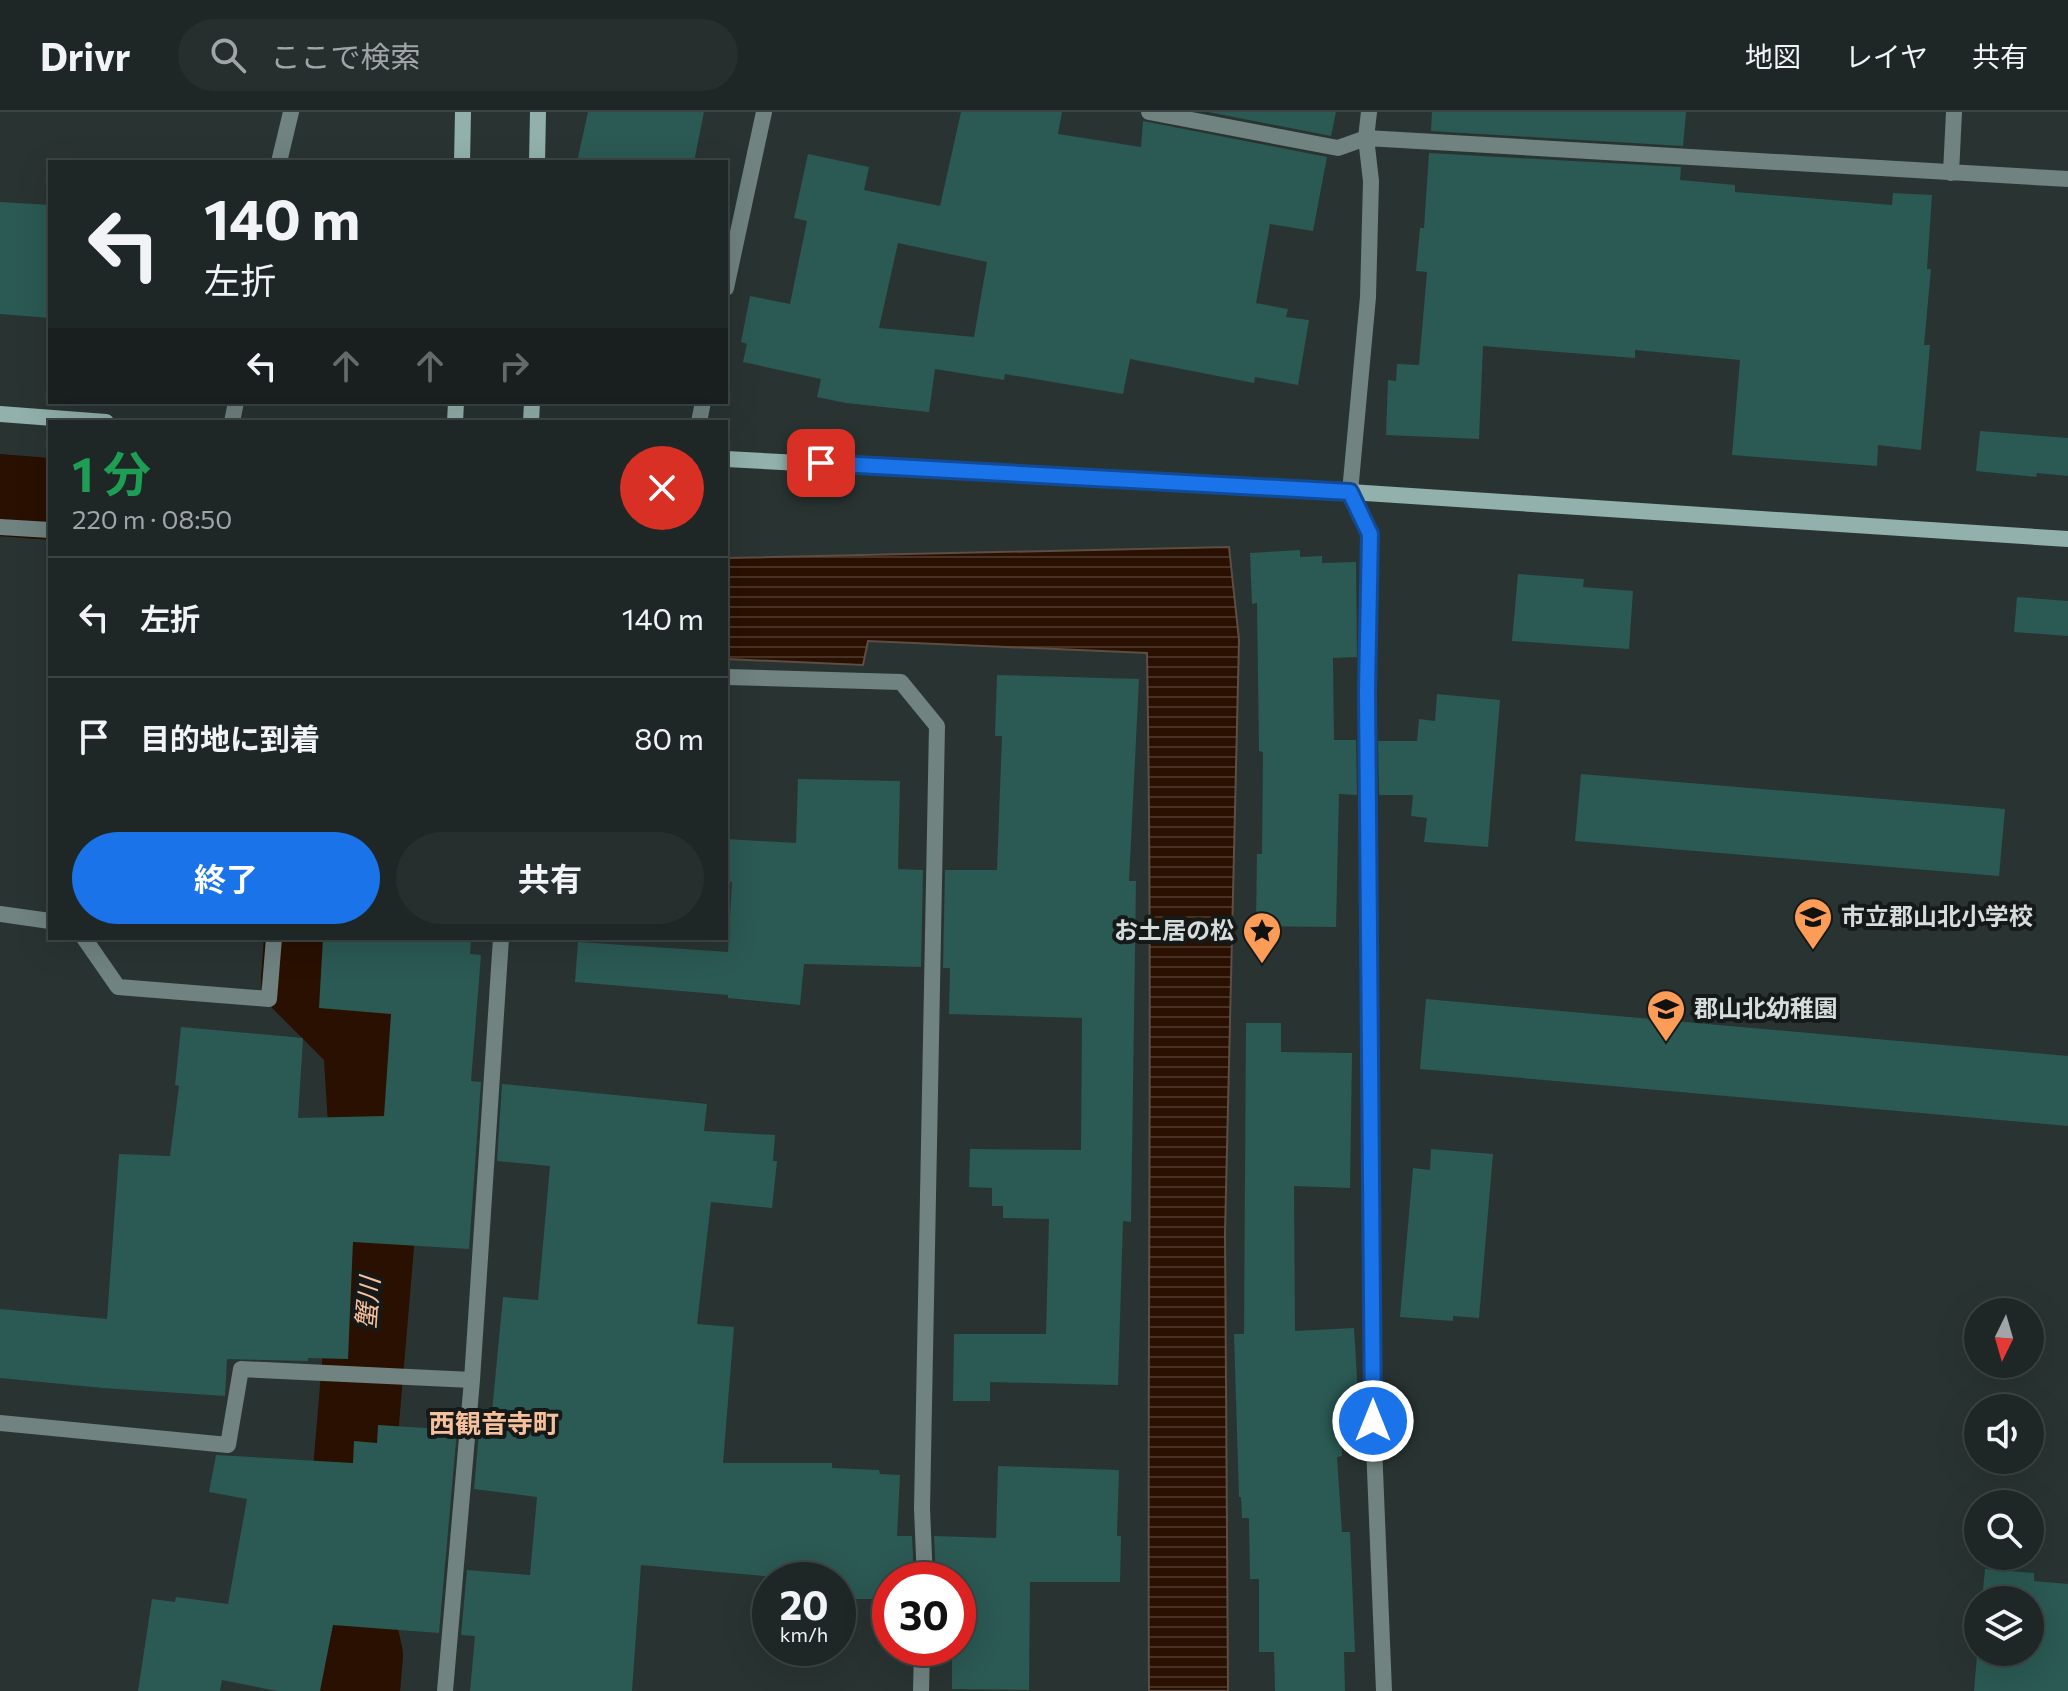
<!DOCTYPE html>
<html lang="ja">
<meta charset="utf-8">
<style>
:root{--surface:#1f2726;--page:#272f2e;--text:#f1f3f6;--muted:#a1a5a7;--line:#3c4443;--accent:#1a73e8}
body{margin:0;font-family:Commissioner,"Noto Sans JP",sans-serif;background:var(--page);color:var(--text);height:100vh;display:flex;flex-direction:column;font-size:30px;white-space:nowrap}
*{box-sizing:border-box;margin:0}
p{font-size:26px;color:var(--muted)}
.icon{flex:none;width:44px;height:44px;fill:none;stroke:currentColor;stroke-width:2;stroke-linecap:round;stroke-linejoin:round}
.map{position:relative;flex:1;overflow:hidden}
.panel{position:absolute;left:48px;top:308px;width:680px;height:520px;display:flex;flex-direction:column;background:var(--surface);border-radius:0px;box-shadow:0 8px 32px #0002,0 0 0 2px var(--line)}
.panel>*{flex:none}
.guide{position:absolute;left:48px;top:48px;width:680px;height:244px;border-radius:0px;box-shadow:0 8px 32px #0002,0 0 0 2px var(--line);background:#1f2726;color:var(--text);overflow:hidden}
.needle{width:52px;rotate:185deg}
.fabs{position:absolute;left:1964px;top:1186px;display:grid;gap:16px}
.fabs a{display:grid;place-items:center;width:80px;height:80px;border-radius:50%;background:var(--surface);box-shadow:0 8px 32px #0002,0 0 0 2px var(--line);font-size:40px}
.speed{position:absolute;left:752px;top:1450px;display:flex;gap:16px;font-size:40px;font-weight:700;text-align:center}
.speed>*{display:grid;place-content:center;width:104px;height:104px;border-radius:50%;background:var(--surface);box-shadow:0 8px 32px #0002,0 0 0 2px var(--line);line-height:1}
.speed small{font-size:20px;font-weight:400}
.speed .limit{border:12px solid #d22;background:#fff;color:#111}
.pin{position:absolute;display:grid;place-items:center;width:68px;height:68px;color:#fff;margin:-34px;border-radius:16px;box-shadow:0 4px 12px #0006}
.me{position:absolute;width:88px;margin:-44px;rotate:0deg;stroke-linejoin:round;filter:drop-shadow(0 0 6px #0008)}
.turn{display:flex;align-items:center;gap:28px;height:168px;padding:0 24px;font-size:36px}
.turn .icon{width:104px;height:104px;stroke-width:2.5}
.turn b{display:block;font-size:56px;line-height:68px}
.lanes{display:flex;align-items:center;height:76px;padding:0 24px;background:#0003;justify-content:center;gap:40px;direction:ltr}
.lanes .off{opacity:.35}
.round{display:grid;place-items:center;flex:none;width:84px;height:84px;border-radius:42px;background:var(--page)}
.head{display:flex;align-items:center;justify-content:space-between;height:136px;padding:0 24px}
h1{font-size:48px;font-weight:700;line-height:60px;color:#1e9e55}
.primary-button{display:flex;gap:16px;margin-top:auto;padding:16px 24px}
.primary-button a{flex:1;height:92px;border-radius:48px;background:var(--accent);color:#fff;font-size:32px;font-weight:700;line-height:92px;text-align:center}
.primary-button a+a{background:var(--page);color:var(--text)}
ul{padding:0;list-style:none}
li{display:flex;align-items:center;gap:24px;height:120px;padding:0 24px;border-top:2px solid var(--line)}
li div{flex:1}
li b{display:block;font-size:30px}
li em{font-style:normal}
header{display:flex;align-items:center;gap:48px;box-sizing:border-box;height:112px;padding:0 40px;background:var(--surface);border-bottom:2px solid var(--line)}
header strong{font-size:38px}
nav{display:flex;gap:44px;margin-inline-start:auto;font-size:28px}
.search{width:560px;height:72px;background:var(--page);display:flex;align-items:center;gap:20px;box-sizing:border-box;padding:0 28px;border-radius:44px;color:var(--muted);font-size:30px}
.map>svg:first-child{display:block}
</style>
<header>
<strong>Drivr</strong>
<div class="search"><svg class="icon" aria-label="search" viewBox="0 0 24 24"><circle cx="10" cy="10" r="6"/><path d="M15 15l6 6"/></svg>ここで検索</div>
<nav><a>地図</a><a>レイヤ</a><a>共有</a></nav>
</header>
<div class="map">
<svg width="2068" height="1579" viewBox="0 0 2068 1579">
<defs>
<pattern id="water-rules" width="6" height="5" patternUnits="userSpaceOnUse" patternTransform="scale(2)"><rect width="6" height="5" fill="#291000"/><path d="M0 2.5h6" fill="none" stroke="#473225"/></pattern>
</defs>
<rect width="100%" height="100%" fill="#293432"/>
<path fill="url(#water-rules)" stroke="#5d4d42" stroke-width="2" d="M1229,435l10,93 -14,593 3,458h-79c-2,-346 4,-692 -2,-1038l-279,-12 -5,24 -137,-6v-101z"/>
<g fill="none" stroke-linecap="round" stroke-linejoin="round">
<path stroke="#291000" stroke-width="82" d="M0,383l50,4
M305,826l-3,42 62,62 11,180 -30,355 17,79 -3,35"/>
</g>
<path fill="#2b5953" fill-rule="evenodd" d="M588,0h116l-10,50h-117z
M961,0h101l-4,22 83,13 2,-26 184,36 -14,74 -43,-7 -14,79 32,6 -2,8 23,3 -11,65 -43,-8 -1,6 -124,-24 -7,35 -118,-20 -1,6 -69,-11 -6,43 -83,-9 -29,-6 4,-18 -78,-17 4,-18 -6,-2 9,-46 40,8 17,-83 -13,-3 14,-64 61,13 -5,23 76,16zM898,131l89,19 -13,75 -95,-9z
M1208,0h128l-5,24z
M1432,0h254l-3,34 -252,-15z
M1429,41l252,14 -1,13 55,5v7l157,13 1,-12 39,2 -5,74h4l-7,76h6l-9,105 -43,-5 -1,21 -145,-11 8,-95 -105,-10v8l-152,-12 -4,93 -93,-4 2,-55 8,1 1,-17 22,1 8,-93 -11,-1 4,-43h4z
M0,90l50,3v113l-50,-4z
M1980,319l88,7v38l-31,-3 -1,4 -60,-6z
M1300,438v7l22,-1v7l34,-1 1,95 -24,1 1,82h22l1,55 -18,-1 -3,133 -80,-1 1,-72h5l1,-102 -4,-1 -2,-148 -5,1 -2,-51z
M1518,462l66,5 -1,8 50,4 -4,58 -117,-8z
M2017,485l51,4v35l-54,-4z
M997,563l142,4 -10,202h7l-5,341 -8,-1 -5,164 -128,-3v19h-37l1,-67h92l3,-115 -46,-1v-12h-11v-18l-23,-1 1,-38 111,1 1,-132 -133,-4 1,-46h-7l2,-98h52l5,-134h-7z
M1437,582l63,6 -12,147 -64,-5 3,-24 -16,-2 2,-21h-34l-1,-54h39l2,-22 16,2z
M1581,662l424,35 -6,67 -424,-35z
M798,667l102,2 -2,88 25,1 -2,97 -117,-3 -4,41 -72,-7v-3l-153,-13 3,-40 150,10 4,-70h-6v-43l70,4z
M323,826h148l-1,16 11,1 -10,126 10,1 -12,167 -116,-7 -5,117 -40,-1v3l-81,-2 -2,37 -122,-8 -103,-10v-69l107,10 12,-165 51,2 9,-70 -4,-1 6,-58 122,11 -5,80 86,-2 7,-102 -72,-6z
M1426,887l642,57v70l-648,-57z
M1246,911h35v29l71,1 -2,135 -56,-2 1,145 59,-3 4,67 -18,1 2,60 -5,1 5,75h8l5,120h-11l1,39h-70l-1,-39h-15v-73h-9l-1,-61h-7l-1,-21h-2l-5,-163h10z
M502,972l205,20 -3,27 71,4 -2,26h4l-5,47 -61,-6 -14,122 37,3 -11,136h109v5l47,2 1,4 20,1 -3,61h15l2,43h-31v20h-45v-19h-63v-3l-134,-12 -9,126h-162l5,-55 -14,-1 6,-65 63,5 7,-78 -63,-8 5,-57 11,1 13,-136 35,3 12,-134 -53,-5z
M1431,1037l62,5 -14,164 -26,-2v5l-53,-4 13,-149 17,2z
M378,1313l79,5 -18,203 -106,-8 -13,66h-43l-55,-11 -2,11h-82l14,-92 23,3 1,-5 52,7 19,-105 -38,-7 7,-37 137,8 1,-22 23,2z
M998,1354l121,4 -2,66h4l-1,46h-90l-1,108 -77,-1v-41h6v-68h-22l-2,-44 62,2z
M1985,1457l49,4v8l34,3v107h-94l4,-47v8h52v-52h-48z"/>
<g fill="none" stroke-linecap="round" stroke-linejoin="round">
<path stroke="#708380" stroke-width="16" d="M1149,0l189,36 28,-10 702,41
M1369,0l-3,26 5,43 -3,116 -18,195 20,42 -3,157 6,730 11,270
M279,50l12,-50
M1951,61l3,-61
M726,176l38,-176
M232,310l4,-20
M699,310l4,-20
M0,415l50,3
M726,565l175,5 36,44 -15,783 3,71
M0,802l50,7
M84,826l34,49 151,12 5,-61
M0,1311l228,22 13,-76 231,11
M445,1579l27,-311 29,-442
M921,1579l1,-43"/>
<path stroke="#92b1ac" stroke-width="16" d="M462,50l1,-50
M537,50l1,-50
M0,302l106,8
M455,310l1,-20
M531,310l1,-20
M726,347l624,33 718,47"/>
</g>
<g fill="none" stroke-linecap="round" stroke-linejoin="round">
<g stroke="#114b97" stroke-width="20">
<path id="route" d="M821,351l529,29 20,42 -3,157 6,730"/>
</g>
<use href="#route" stroke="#1a73e8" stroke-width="14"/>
</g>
<defs>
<g id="school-pin" transform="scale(2)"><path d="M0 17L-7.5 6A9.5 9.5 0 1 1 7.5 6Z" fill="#fd9c56" stroke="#151a19"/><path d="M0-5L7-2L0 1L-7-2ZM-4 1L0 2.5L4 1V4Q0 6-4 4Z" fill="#111"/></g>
<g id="sight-pin" transform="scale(2)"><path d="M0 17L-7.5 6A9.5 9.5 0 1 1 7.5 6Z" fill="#fd9c56" stroke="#151a19"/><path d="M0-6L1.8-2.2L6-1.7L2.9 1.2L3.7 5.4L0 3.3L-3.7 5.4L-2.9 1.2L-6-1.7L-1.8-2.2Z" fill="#111"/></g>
</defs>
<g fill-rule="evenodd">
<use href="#school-pin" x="1813" y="805"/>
<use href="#sight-pin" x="1262" y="819"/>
<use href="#school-pin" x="1666" y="897"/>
</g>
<g text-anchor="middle" stroke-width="8" stroke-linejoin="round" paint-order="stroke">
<g font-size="24" font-weight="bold" fill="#d5dcdb" stroke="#151a19" text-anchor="start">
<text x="1841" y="813">市立郡山北小学校</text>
<text x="1234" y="827" text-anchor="end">お土居の松</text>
<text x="1694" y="905">郡山北幼稚園</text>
</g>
<g font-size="26" font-style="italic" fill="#f8c09b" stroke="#151a19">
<text transform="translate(368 1191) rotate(-85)" y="9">蟹川</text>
</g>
<g font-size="26" font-weight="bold" fill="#f7c09c" stroke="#151a19">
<text x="494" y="1321">西観音寺町</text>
</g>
</g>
</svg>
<div class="fabs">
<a><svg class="needle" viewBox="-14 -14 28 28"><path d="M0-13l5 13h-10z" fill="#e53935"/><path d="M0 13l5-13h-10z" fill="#a1a5a7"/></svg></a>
<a><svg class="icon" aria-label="sound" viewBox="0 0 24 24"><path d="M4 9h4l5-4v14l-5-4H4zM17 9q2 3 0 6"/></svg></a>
<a><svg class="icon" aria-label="search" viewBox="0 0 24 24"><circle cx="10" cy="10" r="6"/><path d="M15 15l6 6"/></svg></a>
<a><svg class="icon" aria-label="layers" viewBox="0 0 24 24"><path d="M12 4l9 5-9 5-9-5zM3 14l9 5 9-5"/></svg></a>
</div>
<div class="speed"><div>20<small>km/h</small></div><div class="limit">30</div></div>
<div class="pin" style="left:821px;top:351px;background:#d93025"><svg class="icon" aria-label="arrive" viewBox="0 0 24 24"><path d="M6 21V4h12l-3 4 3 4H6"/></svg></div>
<svg class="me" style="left:1373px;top:1309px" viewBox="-20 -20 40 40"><circle r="17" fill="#1a73e8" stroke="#fff" stroke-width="3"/><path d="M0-11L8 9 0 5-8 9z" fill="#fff"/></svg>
<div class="guide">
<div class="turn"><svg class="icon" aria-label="left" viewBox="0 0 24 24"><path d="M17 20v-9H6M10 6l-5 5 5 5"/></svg><div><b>140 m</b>左折</div></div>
<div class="lanes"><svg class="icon" aria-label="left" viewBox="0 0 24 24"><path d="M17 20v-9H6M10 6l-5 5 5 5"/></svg><svg class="icon off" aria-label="ahead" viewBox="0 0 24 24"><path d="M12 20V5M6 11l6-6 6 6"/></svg><svg class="icon off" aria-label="ahead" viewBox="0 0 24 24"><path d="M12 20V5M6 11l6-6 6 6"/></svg><svg class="icon off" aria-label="right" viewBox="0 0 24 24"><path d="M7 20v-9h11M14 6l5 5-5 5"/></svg></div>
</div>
<section class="panel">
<div class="head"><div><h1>1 分</h1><p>220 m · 08:50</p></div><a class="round" style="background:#d93025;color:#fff"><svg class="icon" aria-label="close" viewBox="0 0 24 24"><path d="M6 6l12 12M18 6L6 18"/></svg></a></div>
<ul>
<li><svg class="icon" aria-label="left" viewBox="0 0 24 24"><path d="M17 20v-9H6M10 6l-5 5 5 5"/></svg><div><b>左折</b></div><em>140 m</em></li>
<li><svg class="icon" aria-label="arrive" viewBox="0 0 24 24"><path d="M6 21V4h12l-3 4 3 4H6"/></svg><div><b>目的地に到着</b></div><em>80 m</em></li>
</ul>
<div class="primary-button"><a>終了</a><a>共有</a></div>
</section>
</div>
